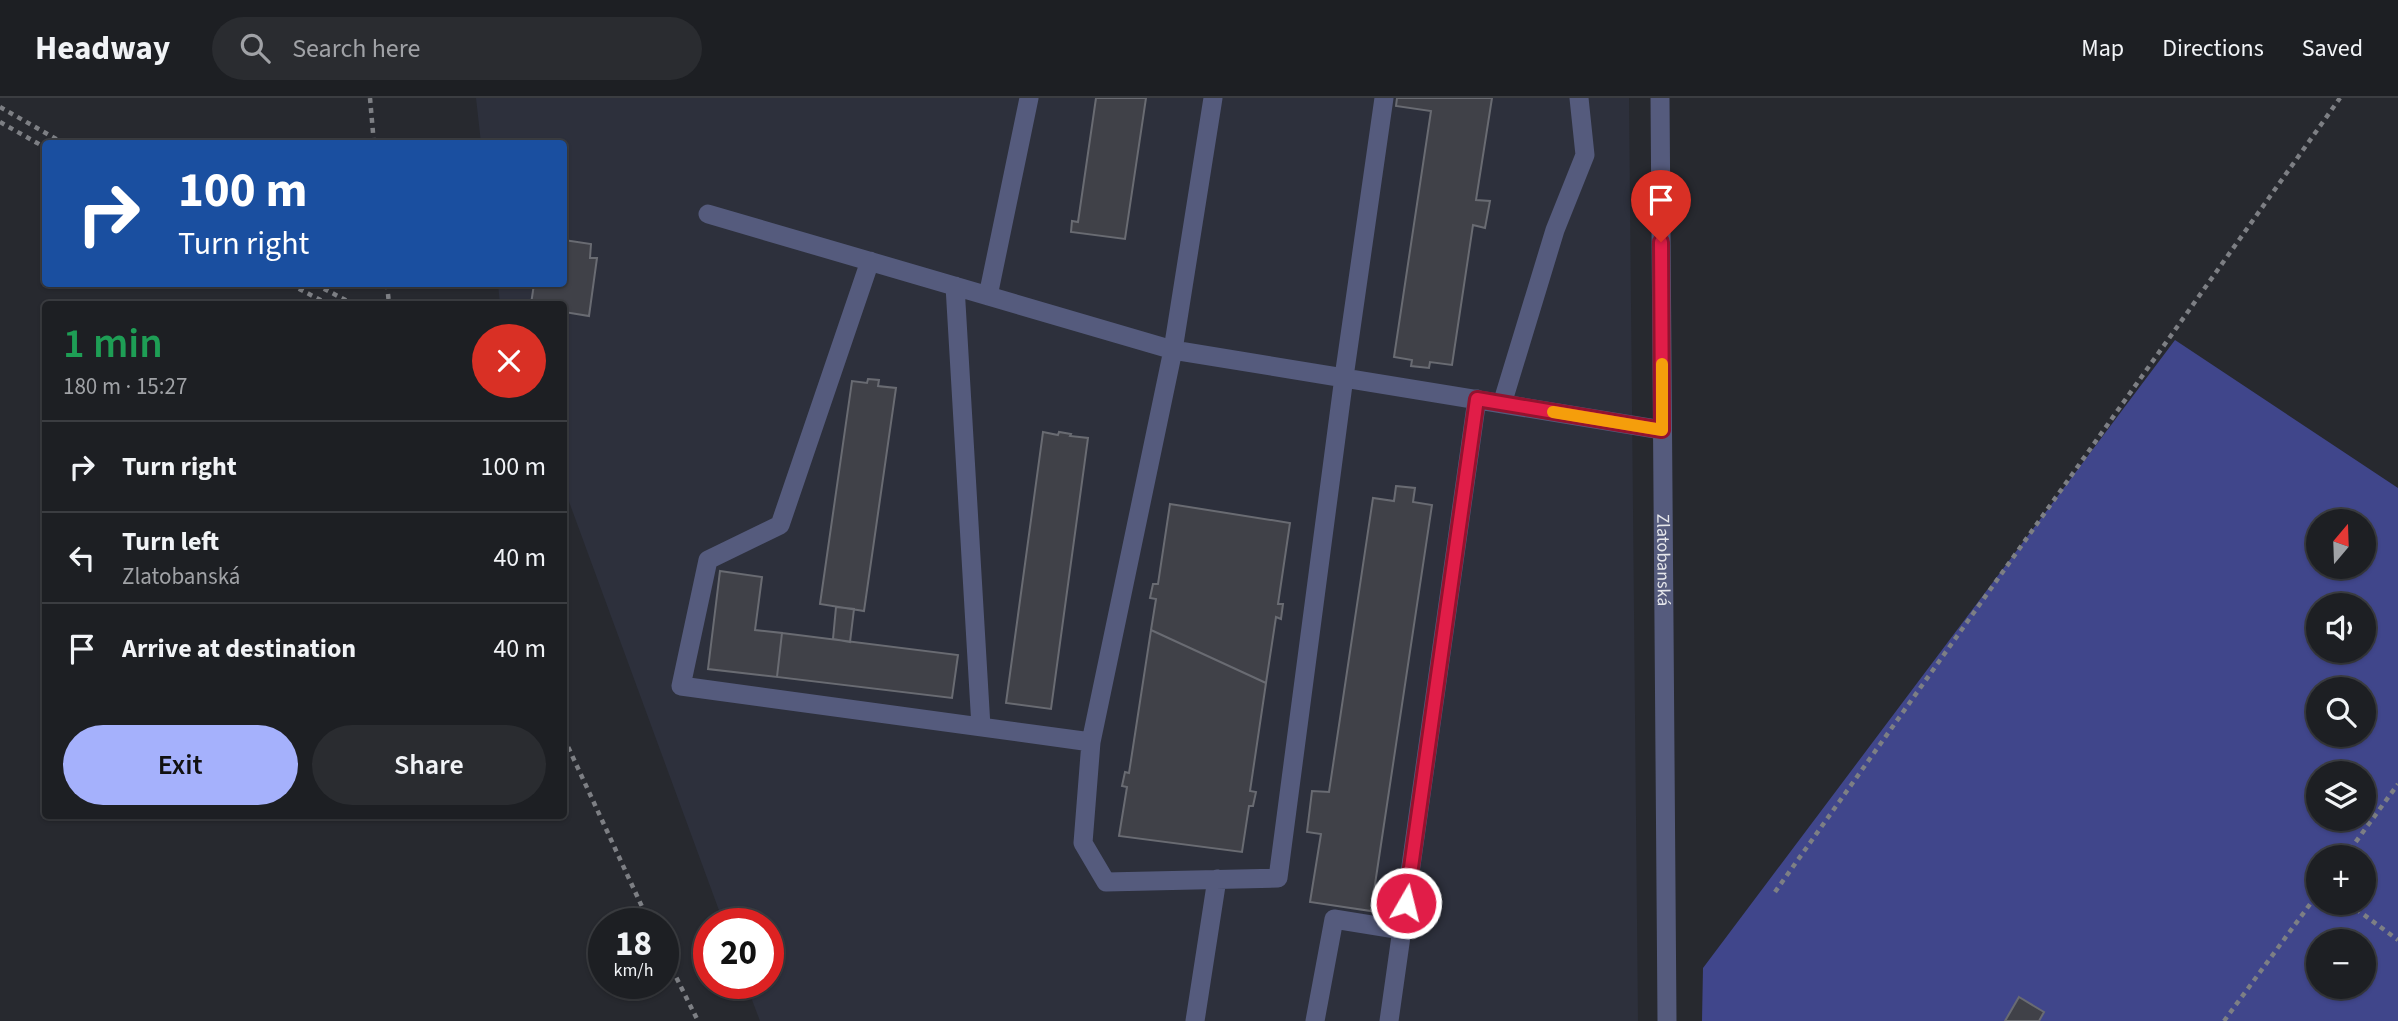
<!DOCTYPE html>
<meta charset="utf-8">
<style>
:root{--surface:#1d1f23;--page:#2a2c30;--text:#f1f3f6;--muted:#a0a2a6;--line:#3b3d41;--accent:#a5b1fc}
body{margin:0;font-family:"Source Sans 3",sans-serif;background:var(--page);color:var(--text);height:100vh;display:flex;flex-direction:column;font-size:26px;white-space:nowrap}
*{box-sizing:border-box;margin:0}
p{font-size:23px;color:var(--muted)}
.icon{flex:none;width:38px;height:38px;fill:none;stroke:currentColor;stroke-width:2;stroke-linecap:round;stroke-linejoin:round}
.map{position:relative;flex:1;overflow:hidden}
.sheet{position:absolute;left:42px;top:203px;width:525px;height:518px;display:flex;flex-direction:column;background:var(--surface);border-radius:7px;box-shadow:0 2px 5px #0004,0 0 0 2px var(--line)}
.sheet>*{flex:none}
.guide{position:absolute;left:42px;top:42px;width:525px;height:147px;border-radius:7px;box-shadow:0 2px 5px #0004,0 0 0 2px var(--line);background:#1a4fa0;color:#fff;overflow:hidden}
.needle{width:46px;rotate:19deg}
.controls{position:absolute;left:2306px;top:411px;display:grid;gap:14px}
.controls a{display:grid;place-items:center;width:70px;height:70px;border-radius:50%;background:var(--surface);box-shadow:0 2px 5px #0004,0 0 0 2px var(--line);font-size:35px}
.speed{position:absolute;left:588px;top:810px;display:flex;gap:14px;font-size:35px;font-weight:700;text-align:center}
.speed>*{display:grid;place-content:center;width:91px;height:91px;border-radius:50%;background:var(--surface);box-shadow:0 2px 5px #0004,0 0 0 2px var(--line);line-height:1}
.speed small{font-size:18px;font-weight:400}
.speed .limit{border:10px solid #d22;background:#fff;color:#111}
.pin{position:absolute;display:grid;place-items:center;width:60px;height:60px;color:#fff;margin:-72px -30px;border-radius:50% 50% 50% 0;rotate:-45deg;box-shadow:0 0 7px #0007}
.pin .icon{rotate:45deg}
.me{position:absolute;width:77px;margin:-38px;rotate:8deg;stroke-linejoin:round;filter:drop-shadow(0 0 5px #0008)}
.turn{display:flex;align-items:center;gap:24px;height:147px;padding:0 21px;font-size:32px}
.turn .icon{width:91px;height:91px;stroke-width:2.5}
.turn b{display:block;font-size:49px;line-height:60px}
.round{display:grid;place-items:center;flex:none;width:74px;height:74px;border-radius:37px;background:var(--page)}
.head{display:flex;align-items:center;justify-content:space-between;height:119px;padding:0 21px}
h1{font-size:42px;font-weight:600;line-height:52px;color:#1e9e55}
.action{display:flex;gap:14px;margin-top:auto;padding:14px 21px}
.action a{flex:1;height:80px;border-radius:42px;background:var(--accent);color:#111;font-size:28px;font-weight:600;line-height:80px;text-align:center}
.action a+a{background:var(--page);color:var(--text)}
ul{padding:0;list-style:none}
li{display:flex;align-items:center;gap:21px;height:91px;padding:0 21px;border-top:2px solid var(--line)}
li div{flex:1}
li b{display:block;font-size:26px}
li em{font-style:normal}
header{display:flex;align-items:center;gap:42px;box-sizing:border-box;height:98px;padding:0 35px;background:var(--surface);border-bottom:2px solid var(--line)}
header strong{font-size:33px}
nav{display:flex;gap:38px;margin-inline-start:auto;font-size:24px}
.search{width:490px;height:63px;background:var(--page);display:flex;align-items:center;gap:18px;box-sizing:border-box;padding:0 24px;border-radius:38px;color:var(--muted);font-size:26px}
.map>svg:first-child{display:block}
</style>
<header>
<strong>Headway</strong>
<div class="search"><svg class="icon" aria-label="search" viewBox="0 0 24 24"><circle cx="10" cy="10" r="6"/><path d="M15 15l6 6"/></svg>Search here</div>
<nav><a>Map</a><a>Directions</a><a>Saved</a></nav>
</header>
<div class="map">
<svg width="2398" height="923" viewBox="0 0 2398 923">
<rect width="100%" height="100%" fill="#27292f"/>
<path fill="#2d303c" d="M476,0h1153l9,923h-878l-14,-37h22v-60h-44l-160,-436v-184h-64l-2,-20h66v-140l-83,-1z"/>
<path fill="#40468b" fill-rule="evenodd" d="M2175,242l223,148v533h-696l1,-53zM2319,424h45v45h-45zM2319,508h45v45h-45zM2319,592h45v45h-45zM2319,676h45v45h-45zM2319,760h45v45h-45zM2319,844h45v45h-45z"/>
<path fill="#404148" stroke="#696b72" stroke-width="2" d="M1096,0h50l-21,141 -54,-7 1,-11 6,1z
M1397,0h95l-16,102 14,1 -5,27 -12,-3 -21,140 -22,-3 -1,6 -18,-2 1,-6 -18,-3 37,-246 -35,-5z
M564,142l27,4 -1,14h7l-8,58 -25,-4v-8h-33l3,-20h30z
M868,281l11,1 -1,6 18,2 -32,223 -44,-7 32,-223 15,2z
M1043,334l15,3 1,-3 12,2 -1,2 18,2 -37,271 -45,-6z
M1396,388l19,2 -2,14 19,3 -61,406 -61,-9 11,-68 -14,-2 5,-41 17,1 44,-294 21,3z
M1170,406l120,19 -12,81h5l-2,15 -5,-2 -10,66 -115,-53 5,-31 -6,-1 3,-14h5z
M720,473l42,6 -7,53 27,3 -5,44 -69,-8z
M836,509l18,2 -4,33 -17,-3z
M1151,532l115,53 -16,108 6,1 -3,14h-4l-7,46 -123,-16 8,-49 -5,-1 3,-14 4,1z
M782,535l176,22 -6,43 -175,-21z
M2019,899l25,15 -5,9h-34z"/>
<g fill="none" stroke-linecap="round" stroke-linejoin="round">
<path stroke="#7d7f84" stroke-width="4.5" stroke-dasharray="5 5" stroke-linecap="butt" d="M370,0l4,46
M0,9l65,37
M0,24l46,26
M290,186l38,20
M315,186l38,20
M387,186l2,20
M564,640l86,186
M2344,760l54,-74
M1775,794l565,-794
M2348,805l50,37
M663,853l35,70
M2224,923l95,-129"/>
<path stroke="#555b7d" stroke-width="19" d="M1384,0l-40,279 -66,501 -172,4 -23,-39 8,-101 82,-392 489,80
M708,116l465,136 40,-252
M870,163l-90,264 -72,35 -27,126 410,56
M955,188l26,441
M988,198l41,-198
M1502,306l53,-174 30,-75 -6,-57
M1195,923l22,-142
M1315,923l19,-102 68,11
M1389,923l88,-622"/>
<path stroke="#555b7d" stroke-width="19" id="s1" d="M1660,0l7,923"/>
</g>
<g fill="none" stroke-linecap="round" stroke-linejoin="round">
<g stroke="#92132f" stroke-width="18">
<path id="route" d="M1406,805l71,-504 185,31 -1,-188"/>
</g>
<use href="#route" stroke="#e11d48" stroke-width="12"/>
<path stroke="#f59e0b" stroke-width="12" d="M1553,314l109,18v-66"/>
</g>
<g text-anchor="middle" stroke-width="5" stroke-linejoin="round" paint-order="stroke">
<g font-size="18" fill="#e6e7eb" stroke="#1e1f25">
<text dy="6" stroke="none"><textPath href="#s1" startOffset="462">Zlatobanská</textPath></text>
</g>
</g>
</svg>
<div class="controls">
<a><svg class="needle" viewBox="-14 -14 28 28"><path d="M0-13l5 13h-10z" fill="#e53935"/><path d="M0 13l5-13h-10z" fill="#a0a2a6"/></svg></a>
<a><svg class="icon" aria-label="sound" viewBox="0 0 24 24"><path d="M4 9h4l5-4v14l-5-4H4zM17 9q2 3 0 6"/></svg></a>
<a><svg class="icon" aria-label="search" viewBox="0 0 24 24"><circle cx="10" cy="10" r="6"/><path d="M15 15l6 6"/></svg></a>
<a><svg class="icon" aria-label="layers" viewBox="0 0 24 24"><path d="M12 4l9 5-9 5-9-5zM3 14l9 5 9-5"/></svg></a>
<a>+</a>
<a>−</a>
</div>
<div class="speed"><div>18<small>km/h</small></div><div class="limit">20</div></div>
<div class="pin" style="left:1661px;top:144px;background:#d93025"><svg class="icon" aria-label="arrive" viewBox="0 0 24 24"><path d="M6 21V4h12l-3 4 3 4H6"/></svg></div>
<svg class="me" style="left:1406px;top:805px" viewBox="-20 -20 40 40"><circle r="17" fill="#e11d48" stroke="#fff" stroke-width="3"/><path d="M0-11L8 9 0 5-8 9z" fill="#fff"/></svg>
<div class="guide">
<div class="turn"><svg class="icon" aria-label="right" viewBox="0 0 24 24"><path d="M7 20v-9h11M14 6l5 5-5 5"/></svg><div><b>100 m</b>Turn right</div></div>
</div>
<section class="sheet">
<div class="head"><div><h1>1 min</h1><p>180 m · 15:27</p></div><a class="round" style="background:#d93025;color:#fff"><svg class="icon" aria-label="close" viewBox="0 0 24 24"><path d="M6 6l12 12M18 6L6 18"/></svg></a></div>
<ul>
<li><svg class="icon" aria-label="right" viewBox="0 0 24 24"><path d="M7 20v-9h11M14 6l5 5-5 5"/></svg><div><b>Turn right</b></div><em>100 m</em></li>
<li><svg class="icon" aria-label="left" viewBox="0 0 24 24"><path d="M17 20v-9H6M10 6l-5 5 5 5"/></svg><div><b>Turn left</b><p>Zlatobanská</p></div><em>40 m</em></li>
<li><svg class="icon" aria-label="arrive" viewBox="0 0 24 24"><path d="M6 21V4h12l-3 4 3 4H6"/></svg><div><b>Arrive at destination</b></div><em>40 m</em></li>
</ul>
<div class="action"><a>Exit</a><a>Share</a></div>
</section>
</div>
